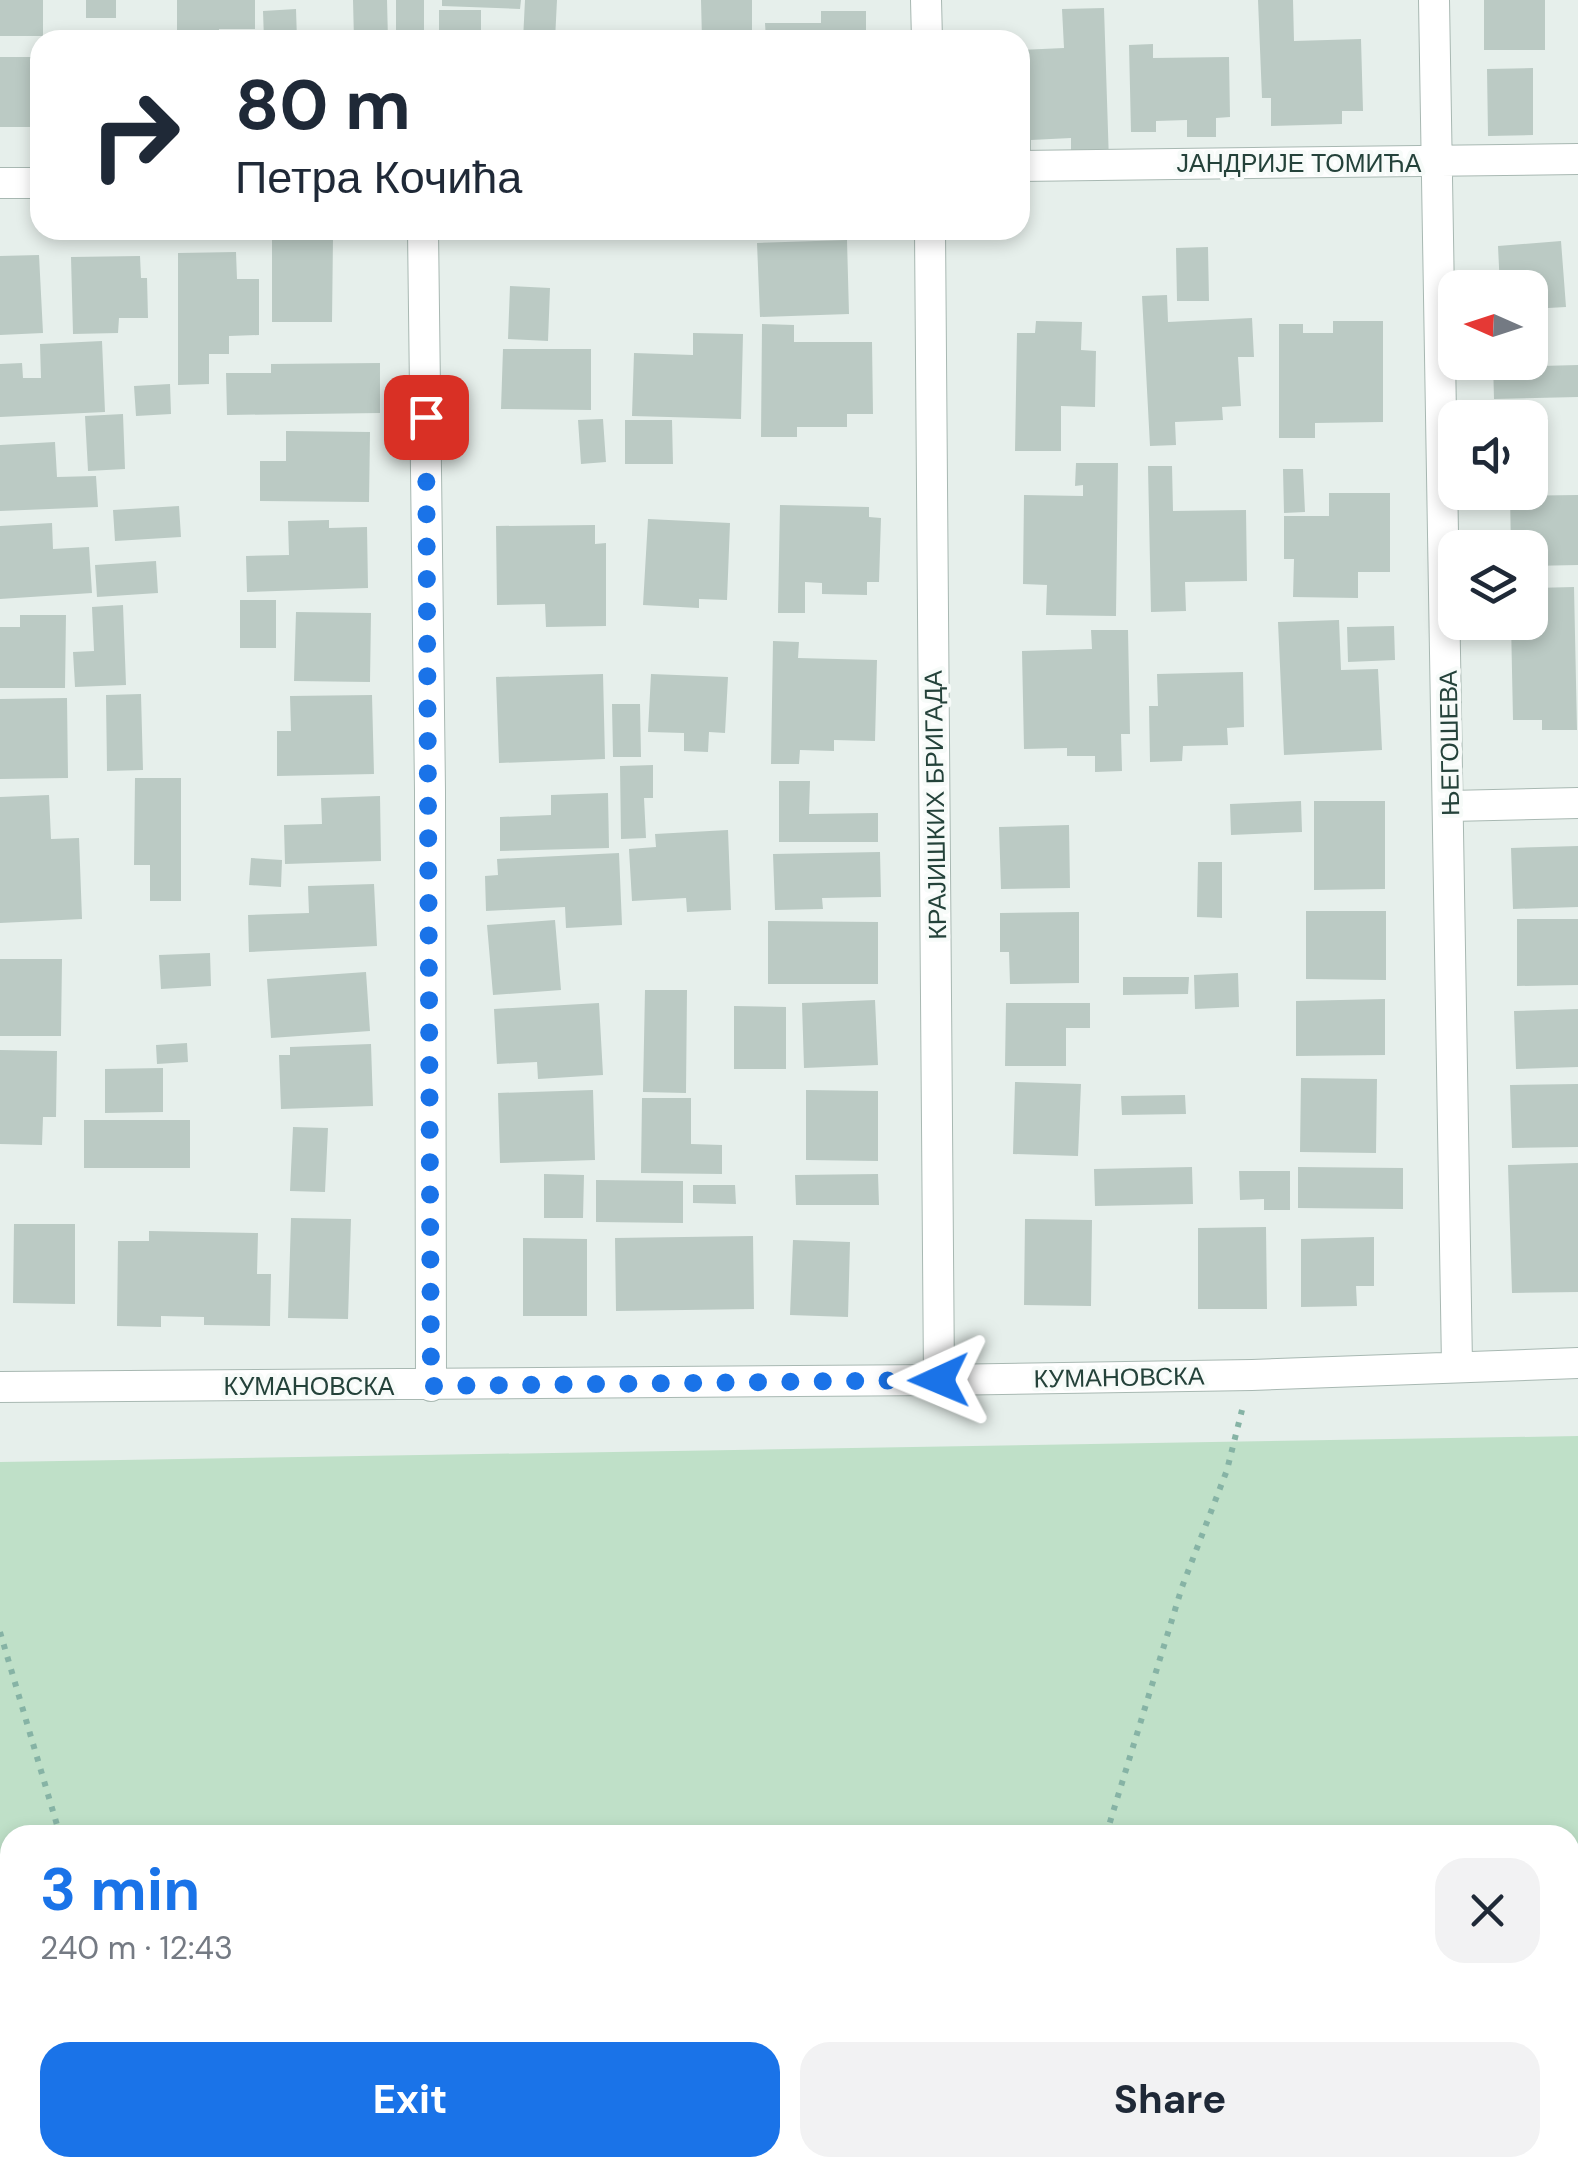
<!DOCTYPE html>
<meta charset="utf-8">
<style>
:root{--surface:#fff;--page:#f2f2f3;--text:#1f2937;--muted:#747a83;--accent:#1a73e8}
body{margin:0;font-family:"DM Sans",sans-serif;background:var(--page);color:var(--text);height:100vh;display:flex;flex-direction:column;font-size:38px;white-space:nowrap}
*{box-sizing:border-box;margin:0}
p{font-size:32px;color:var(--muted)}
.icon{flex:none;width:55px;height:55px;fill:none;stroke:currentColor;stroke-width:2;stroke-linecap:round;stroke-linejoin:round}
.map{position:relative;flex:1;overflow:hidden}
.sheet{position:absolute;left:0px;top:1825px;width:1580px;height:352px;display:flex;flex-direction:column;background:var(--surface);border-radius:30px 30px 0 0;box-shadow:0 5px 15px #0003}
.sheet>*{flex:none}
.top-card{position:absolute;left:30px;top:30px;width:1000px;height:210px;border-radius:30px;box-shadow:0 5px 15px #0003;background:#fff;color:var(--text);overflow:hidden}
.needle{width:65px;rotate:273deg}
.fabs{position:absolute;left:1438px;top:270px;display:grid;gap:20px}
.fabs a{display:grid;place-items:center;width:110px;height:110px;border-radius:20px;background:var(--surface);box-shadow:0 5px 15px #0003;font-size:50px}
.pin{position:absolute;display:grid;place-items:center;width:85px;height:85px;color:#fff;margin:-42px;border-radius:20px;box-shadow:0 5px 15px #0006}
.me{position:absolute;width:110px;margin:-55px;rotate:269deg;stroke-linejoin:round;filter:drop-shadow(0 0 8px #0008)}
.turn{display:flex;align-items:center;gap:35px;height:210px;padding:0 40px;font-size:45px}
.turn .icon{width:130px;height:130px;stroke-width:2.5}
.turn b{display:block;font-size:70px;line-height:85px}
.round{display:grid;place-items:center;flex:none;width:105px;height:105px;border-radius:30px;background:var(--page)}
.head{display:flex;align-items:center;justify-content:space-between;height:170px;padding:0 40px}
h1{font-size:60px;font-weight:700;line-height:75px;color:var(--accent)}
.action{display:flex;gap:20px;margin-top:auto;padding:20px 40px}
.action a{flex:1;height:115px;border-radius:30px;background:var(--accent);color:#fff;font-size:40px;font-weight:700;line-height:115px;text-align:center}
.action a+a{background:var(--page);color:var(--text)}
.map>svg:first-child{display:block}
</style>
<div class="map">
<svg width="1578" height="2177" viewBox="0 0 1578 2177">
<rect width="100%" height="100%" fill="#e6efeb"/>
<path fill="#bfe0c8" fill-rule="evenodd" d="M1578,1436v741h-1578v-715zM10,1835h1560v333h-1560z"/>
<path fill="#bbcac4" d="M0,0h43v36h-43z
M86,0h30v18h-30z
M177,0h78v29h-36v11h-42z
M353,0h34l1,40h-34z
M396,0h28v39h-28z
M442,0h79l-1,9 -78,-3z
M525,0h32l-2,40h-32z
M701,0h51v40h-50z
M1258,0h35l1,41 67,-2 2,72h-21v13l-71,2v-28h-9z
M1484,0h61v50h-61z
M1104,8l5,154 -38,1v-25l-40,2v10h-11v-100l44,-2 -2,-39z
M296,9l1,31h-33l-1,-29z
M439,10h42v30h-42z
M821,11h45v29h-100l-1,-17h56z
M1153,44v14l76,-1 1,60 -14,1v19h-29v-17l-31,1v11h-25l-2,-87z
M0,57h40v70h-40z
M1533,68v67l-45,1 -1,-67z
M272,236l61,1 -1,85h-60z
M847,240l2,74 -89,3 -3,-74z
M1561,241l5,66 -36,2v-21h-30l-2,-42z
M1208,247l1,54h-32l-1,-53z
M236,252l1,27h22v56l-30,1v18h-20v30l-31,1v-132z
M39,255l4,78 -43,2v-79z
M140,256l1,22h6l1,40h-29l-1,15 -45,1 -2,-77z
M510,286l40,2 -2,53 -40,-2z
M1167,295l1,27 84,-4 2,39h-16l3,49 -19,1 1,13 -48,2 1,23 -26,1 -8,-150z
M1036,321l46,1 -1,28 15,1 -1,56 -34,-1v45h-46l2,-118h18z
M1333,321h50v101l-68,1v15h-36v-114h24v9h30z
M762,324l32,1v17h78l1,72h-26v13h-50v10h-36z
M693,333l50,1 -2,85 -109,-3 2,-63 59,2z
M1540,333l1,33 37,-1v32l-84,2 -1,-37h37v-28z
M102,341l3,71 -105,5v-53l22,-1 1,15h18l-1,-34z
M503,349h88v61l-90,-1z
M380,363v50l-153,2 -1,-42h45v-9z
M170,384l1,30 -35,2 -2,-30z
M123,414l2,55 -37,2 -3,-55z
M1530,418h18v68h-18z
M603,419l3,43 -25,2 -3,-44z
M625,420h47l1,44h-48z
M286,431l84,1 -1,70 -109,-1v-40h26z
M55,442l2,35 39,-1 2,31 -98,4v-66z
M1076,463h42l-2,153 -70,-1 1,-30 -24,-1 1,-89 59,1v-11l-8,1z
M1148,466h24l1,45 73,-1 1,71 -62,1 1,29 -35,1z
M1283,469h20l2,43 -21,1z
M1329,493h61v79h-32v26l-65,-1 1,-38h-10v-43h45z
M1578,495v70l-48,1v-18h-19l-1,-52z
M780,505l89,2v10l12,1 -2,64h-12v13l-45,-1v-11l-17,-1v31h-27z
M179,506l2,31 -66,4 -2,-31z
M648,519l82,4 -3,77 -28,-1v9l-56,-3z
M329,520v8l38,-1 1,61 -121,4 -1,-36 43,-1 -1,-34z
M52,523l1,26 36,-2 3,46 -92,6v-73z
M595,525v19l11,-1v83l-60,1 -1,-23 -48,1 -1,-79z
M156,561l2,32 -61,4 -2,-32z
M1574,587l3,143h-35v-10h-29l-2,-98h19v-22h4v-12z
M240,600h36v48h-36z
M123,605l3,80 -51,2 -2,-35 21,-1 -2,-44z
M296,612l75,1 -1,69 -76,-1z
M20,615h46l-1,73h-65v-61h20z
M1339,620l2,50 37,-1 4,81 -98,5 -6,-133z
M1394,626l1,34 -47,2 -1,-35z
M1091,630h37l2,104h-9l1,37 -27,1v-16h-28v-8l-43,1 -2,-98 70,-2z
M773,641l26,1 -1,16 79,2 -2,81 -41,-1v11l-34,-1 -1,14h-28z
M1243,672l1,55 -17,1 1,17 -45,1 -1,15 -32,1 -1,-56h9l-1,-32z
M603,674l2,85 -106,4 -3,-86z
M651,674l77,3 -3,56 -16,-1 -1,20 -24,-1v-18l-36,-1z
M141,694l2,76 -36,1 -1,-76z
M372,695l2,79 -97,2v-45h14l-1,-35z
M67,698l1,80 -68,1v-80z
M612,704h28l1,53h-28z
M653,765v33h-9l2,40 -25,1 -1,-73z
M135,778h46v123h-31v-36h-16z
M779,781h31l-1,33 69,-1v29h-99z
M608,793l1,55 -109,3v-34l51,-2v-20z
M49,795l2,44 28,-1 3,81 -82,4v-126z
M380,796l1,65 -96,3 -1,-39 38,-1 -1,-26z
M1301,801l1,31 -71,3 -1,-31z
M1314,801h71v88l-71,1z
M1069,825l1,63 -69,1 -2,-62z
M728,830l3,80 -44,2 -1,-14 -54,3 -3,-52 27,-2 -1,-13z
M1578,846v61l-65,2 -2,-61z
M880,852l1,45 -59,1 1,11 -48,1 -2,-56z
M619,853l3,72 -56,3 -1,-21 -79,4 -1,-35 13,-1 -1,-16z
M251,858l31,2 -1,27 -32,-2z
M1198,862h24v56l-25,-1z
M374,884l3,62 -128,6 -1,-37 61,-2 -1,-27z
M1306,911h80v69l-80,-1z
M1079,912v71l-69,1 -1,-32h-9v-39z
M1517,919h61v66l-61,1z
M555,920l6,70 -68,5 -6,-70z
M768,921l110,1v62h-110z
M210,953l1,33 -50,3 -2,-34z
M0,959h62l-1,77h-61z
M366,972l4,59 -99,7 -4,-59z
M1238,973l1,34 -44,2 -1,-34z
M1123,977h66l-1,17 -65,1z
M645,990h42l-1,103 -43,-1z
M1385,999v56l-89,1v-55z
M875,1000l3,65 -74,3 -2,-65z
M599,1003l4,72 -65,4 -1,-17 -40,2 -3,-55z
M1006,1003h84v25h-24v38h-61z
M734,1006l52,1v62h-52z
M1578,1009v58l-62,2 -2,-58z
M187,1043l1,19 -31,2 -1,-19z
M371,1044l2,62 -92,3 -2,-54h11v-8z
M0,1050l57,1 -1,66h-13l-1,28 -42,-1z
M163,1068v44l-58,1v-44z
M1301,1078l76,1 -1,74 -76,-1z
M1015,1082l66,2 -3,72 -65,-2z
M1578,1084v63l-66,1 -2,-63z
M593,1090l2,70 -95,3 -2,-70z
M806,1090l72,1v70l-72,-1z
M1185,1095l1,19 -64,1 -1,-19z
M642,1098h49v46l31,1v29l-81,-1z
M84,1120h106v48h-106z
M293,1127l35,1 -3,64 -35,-1z
M1578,1163v129l-66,1 -4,-128z
M1192,1167l1,37 -98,2 -1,-37z
M1298,1167l105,1v41l-105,-1z
M1239,1171h51v39h-26v-11l-24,1z
M544,1174l40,1 -1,43h-39z
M878,1174l1,31h-83l-1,-30z
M596,1180l87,1v42l-87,-1z
M693,1185h42l1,19 -43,-1z
M291,1218l60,1 -3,100 -60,-1z
M1025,1219l67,1 -1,86 -67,-1z
M14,1224h61v80l-62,-1z
M1266,1227l1,82h-69v-81z
M149,1231l109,2 -1,41h14l-1,52 -66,-1v-8l-43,-1v11l-44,-1 1,-85h31z
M753,1236l1,73 -138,2 -1,-73z
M1374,1237v49h-18l1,20 -56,1v-68z
M523,1238l64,1v77h-64z
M793,1240l57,2 -2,75 -58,-2z"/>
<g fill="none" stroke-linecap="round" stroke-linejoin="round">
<g stroke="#a8b8b2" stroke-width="32">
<path id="minor" d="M926,0l1,40
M1434,0l23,1365
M1020,166l558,-7
M0,183h40
M423,230l7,561 1,595
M930,230l9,1150
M1450,806l128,-3
M0,1387l939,-7 313,-5 326,-12"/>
</g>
<path stroke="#86b3a5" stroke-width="6" stroke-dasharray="5 8" stroke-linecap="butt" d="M0,1632l60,203
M1106,1835l76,-248 45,-117 15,-60
M159,2168l3,9
M1001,2177l3,-9"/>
<use href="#minor" stroke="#fff" stroke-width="30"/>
</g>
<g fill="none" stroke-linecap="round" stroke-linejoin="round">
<path stroke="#1a73e8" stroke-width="18" stroke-dasharray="0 32.4" d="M426,417l5,969 508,-6"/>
</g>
<g text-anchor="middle" stroke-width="8" stroke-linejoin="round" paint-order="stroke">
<g font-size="25" fill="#24423a" stroke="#f7fbf9">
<text x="1299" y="172">ЈАНДРИЈЕ ТОМИЋА</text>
<text transform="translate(1449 743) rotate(-91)" y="9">ЊЕГОШЕВА</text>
<text transform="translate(935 805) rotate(-91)" y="9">КРАЈИШКИХ БРИГАДА</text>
<text transform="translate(1119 1377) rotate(-1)" y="9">КУМАНОВСКА</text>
<text x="309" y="1395">КУМАНОВСКА</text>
</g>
</g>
</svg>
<div class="fabs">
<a><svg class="needle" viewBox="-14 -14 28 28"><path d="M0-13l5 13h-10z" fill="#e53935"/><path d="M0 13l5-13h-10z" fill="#747a83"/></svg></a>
<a><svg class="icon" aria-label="sound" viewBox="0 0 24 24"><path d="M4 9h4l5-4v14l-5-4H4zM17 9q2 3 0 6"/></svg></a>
<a><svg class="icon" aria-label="layers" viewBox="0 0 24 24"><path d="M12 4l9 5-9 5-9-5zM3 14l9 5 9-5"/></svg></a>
</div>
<div class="pin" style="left:426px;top:417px;background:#d93025"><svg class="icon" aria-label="arrive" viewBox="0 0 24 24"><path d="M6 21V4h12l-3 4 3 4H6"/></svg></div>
<svg class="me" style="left:939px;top:1380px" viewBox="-20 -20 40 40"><path d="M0-17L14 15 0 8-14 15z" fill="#1a73e8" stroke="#fff" stroke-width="4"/></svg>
<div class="top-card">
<div class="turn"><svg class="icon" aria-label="right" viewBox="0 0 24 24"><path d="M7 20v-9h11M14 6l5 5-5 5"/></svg><div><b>80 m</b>Петра Кочића</div></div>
</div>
<section class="sheet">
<div class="head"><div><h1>3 min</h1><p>240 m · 12:43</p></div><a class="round"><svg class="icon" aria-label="close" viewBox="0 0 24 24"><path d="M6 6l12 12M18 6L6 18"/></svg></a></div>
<div class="action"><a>Exit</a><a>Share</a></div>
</section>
</div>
